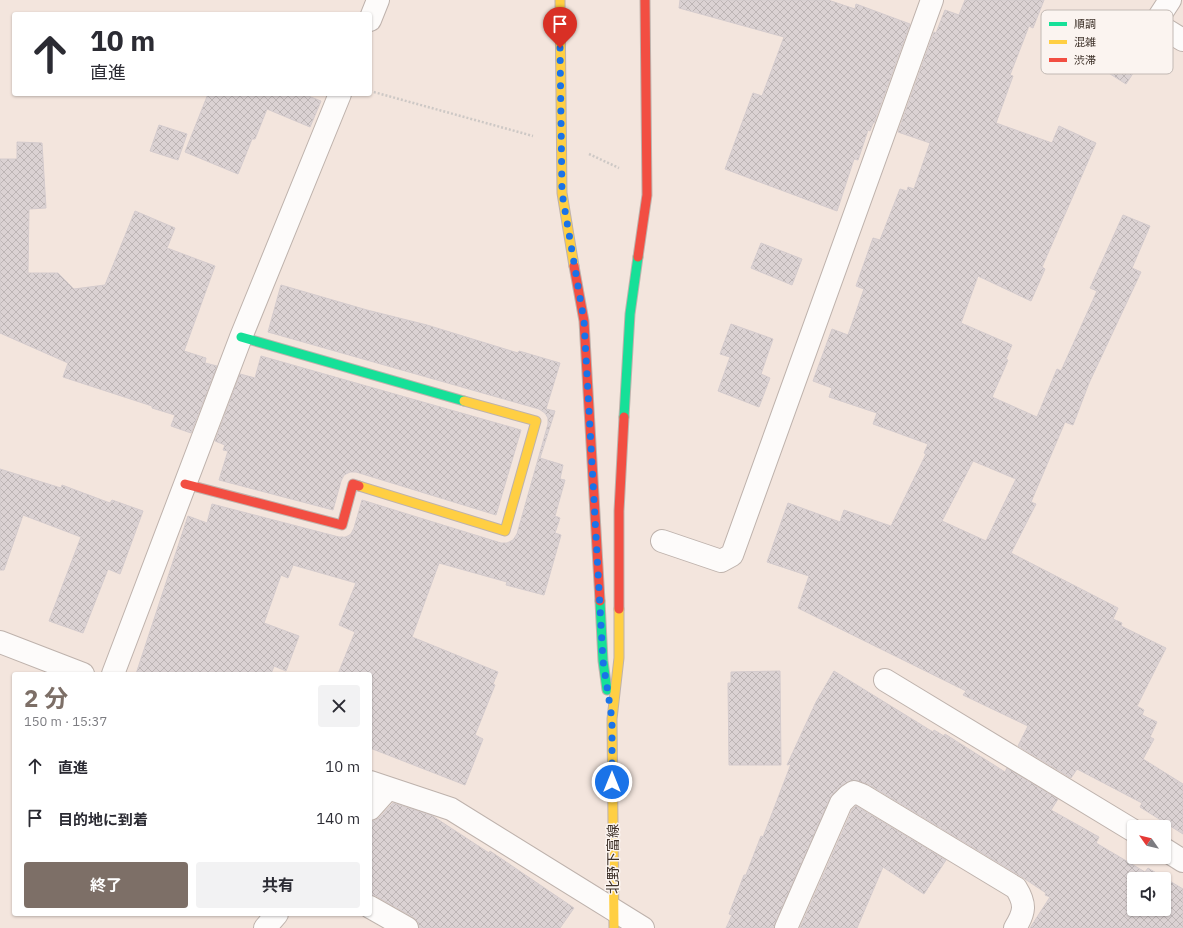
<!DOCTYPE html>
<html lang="ja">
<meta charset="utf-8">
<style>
:root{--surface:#fff;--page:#f2f2f3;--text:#2b2b33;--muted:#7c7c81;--accent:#7d6f67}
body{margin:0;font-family:"IBM Plex Sans","Noto Sans JP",sans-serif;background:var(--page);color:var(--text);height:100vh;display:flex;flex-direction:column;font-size:15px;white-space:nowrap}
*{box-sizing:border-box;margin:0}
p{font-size:13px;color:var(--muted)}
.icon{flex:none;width:22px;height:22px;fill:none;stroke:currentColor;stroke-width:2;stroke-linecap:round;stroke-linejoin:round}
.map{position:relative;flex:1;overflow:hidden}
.panel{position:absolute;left:12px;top:672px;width:360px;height:244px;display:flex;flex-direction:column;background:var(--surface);border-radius:4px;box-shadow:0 1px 3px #0004}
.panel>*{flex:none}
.guide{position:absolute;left:12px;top:12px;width:360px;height:84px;border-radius:4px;box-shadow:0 1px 3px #0004;background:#fff;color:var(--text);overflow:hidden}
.needle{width:26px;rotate:304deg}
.fabs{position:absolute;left:1127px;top:820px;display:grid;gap:8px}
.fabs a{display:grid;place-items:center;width:44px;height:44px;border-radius:4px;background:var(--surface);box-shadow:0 1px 3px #0004;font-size:20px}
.pin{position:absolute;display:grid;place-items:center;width:34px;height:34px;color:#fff;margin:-41px -17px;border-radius:50% 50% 50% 0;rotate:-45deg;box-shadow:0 0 4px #0007}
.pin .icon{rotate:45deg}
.me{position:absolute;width:44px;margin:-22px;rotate:0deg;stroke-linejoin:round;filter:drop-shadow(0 0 3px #0008)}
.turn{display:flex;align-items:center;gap:14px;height:84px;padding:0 12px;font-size:18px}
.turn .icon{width:52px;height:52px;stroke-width:2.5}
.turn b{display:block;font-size:28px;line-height:34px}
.round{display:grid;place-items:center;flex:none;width:42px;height:42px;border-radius:4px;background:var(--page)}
.head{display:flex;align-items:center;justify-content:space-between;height:68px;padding:0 12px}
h1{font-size:24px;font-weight:700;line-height:30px;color:var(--accent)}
.cta{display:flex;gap:8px;margin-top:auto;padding:8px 12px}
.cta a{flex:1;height:46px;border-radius:4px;background:var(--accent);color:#fff;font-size:16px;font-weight:700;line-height:46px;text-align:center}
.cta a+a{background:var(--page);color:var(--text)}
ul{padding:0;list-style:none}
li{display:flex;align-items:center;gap:12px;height:52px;padding:0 12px}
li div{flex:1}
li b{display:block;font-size:15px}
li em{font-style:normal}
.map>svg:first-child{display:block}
</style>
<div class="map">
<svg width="1183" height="928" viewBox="0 0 1183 928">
<defs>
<pattern id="building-cross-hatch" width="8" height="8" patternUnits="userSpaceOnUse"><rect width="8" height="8" fill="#dbd2d3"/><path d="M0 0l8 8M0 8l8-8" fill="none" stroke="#bdb5b5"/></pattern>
</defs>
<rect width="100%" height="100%" fill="#f3e5dd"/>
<path fill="url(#building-cross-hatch)" stroke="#d4cbcd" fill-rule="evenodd" d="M680,0h148l27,9 1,-5 54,20 -36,99h-1l-3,8 -2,-1 -10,30 -4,-1 -17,52 -112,-42 28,-76 9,3 22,-59 -105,-29z
M965,0h79l-11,28 -4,-2 -19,49 3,1 -17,47 56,20 7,-17 37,17 -54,124 3,2 -14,32 -53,-25 -17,47 51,22 -6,14 2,1 -16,37 45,20 20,-48 4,2 36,-80 -7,-3 33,-73 27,11 -18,42 9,4 -52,111 -16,42 -8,-3 -34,80 5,2 -25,49 107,55 -5,11 9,4 -1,3 45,22 -29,58 7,4 -2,5 15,7 -7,15 4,2 -11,20 40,25v50l-43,-27 2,-4 -65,-34 -6,9 -53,-32 10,-20 -65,-31 3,-4 -168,-83 11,-32 -42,-14 21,-59 52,19 4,-12 47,16 35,-72 -2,-1 4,-9 -55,-20 4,-11 -48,-16 3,-9 -19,-7 19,-52 16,6 16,-46 -8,-3 17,-48 7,2 20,-51 7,2 1,-4 6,2 16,-46 -32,-11 36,-100 2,1 9,-23 14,5zM973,461l43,18 -30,62 -44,-20z
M1105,34l38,24 -17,26 -38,-24z
M208,94h95l18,7 -11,26 -43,-18 -12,30h-3l-14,35 -53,-22z
M159,125l28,9 -9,26 -28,-9z
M17,142l25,1 4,65 -17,1 -1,64h30l16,16 31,-4 30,-74 40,17 -8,20 48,18 -31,85 22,7 -1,5 12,3 -26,67 -20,-7 4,-11 -23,-7v-2l-89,-29 5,-14 -68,-30v-174h17z
M761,243l41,16 -10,26 -41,-17z
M281,285l86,25 60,15 91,28 1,-2 41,12 -14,46 9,2 -15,47 23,7 -3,14 5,1 -10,36 5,2 -5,15 6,2 -17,60 -38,-10 1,-3 -68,-19 -27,74 86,35 -5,12 2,1 -20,50 8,4 -18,46 -95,-37v-74h-32l17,-42 -16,-7 17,-42 -63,-18 -5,13 -7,-3 -17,48 35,13 -13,35 -12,-5 -3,8h-135l52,-158 19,7 5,-19 127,33h7l5,-3 3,-6 8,-28 139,43h6l6,-3 4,-6 31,-110v-6l-3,-5 -6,-4 -271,-77z
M731,324l42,15 -12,35 9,4 -11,29 -41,-16 12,-34 -10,-3z
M261,356l260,74 -25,85 -140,-43h-6l-6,3 -3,6 -8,29 -114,-30 9,-29 -5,-1 2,-5 -10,-4 25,-67 15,4z
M0,469l61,19 1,-3 48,18 2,-3 31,11 -23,63 -12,-5 -25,64 -34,-12 32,-84 -58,-22 -19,55h-4z
M780,671l1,94h-52l-1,-82h3v-11z
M834,671l99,61 1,-2 10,6 1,-2 60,38 2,-4 51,31 -7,11 48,27 -3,6 49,29 3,-4 35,21v39h-153l20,-31 -5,-2 1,-2 -24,-16 -154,-93 -15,-4 -12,6 -11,12 -55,125 -1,5h-48l6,-13 -3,-1 15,-39h2l15,-39 2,1 28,-73 -4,1 29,-63zM1134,879h30v30h-30z
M393,803l38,12 58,38 1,-2 84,57 -14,20h-141l-1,-6 -5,-5 -37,-21 -6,-1v-74h4l5,-3z
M856,806l90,54 -22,34 -41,-27 -26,61h-57l52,-118z"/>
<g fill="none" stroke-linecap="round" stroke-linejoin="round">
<g stroke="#beb2ac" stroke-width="24">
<path id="street" d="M1170,0l-15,23 28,17
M370,20l8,-20
M662,541l59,20 11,-6 200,-555
M0,642l83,32
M113,674l128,-337 99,-243
M885,680l249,151
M370,782l81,27 192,119
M370,809l18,-20
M1164,849l19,12
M370,907l37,21
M265,928l12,-14
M786,928l55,-125 7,-7 6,-4 8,3 154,93c10,16 9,24 -1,40"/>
</g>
<g stroke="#beb2ac" stroke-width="11">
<path id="fast" d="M241,337l223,64
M624,417l6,-103 8,-57
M600,601l3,60 4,29"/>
</g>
<g stroke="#beb2ac" stroke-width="11">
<path id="slow" d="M560,0l2,193 12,73
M359,486l146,45 31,-110 -72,-20
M614,928l-2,-209 7,-61v-49"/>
</g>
<g stroke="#beb2ac" stroke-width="11">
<path id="jam" d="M638,257l9,-62 -2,-195
M574,266l10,55 16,280
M185,484l157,41 11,-41 6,2
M619,609v-98l5,-94"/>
</g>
<path stroke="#cdc8c5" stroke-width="2.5" stroke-dasharray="2 2" stroke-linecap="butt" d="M370,91l163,45
M589,154l30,14"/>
<use href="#street" stroke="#fdfbfa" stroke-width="22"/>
<use href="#fast" stroke="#16e098" stroke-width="9"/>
<use href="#slow" stroke="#ffcf43" stroke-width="9"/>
<use href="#jam" stroke="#f24e42" stroke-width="9"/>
</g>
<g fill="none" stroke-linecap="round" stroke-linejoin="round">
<path stroke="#1a73e8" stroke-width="7" stroke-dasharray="0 12.6" d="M560,48l2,145 22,128 19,340 9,58v63"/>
</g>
<g text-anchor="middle" stroke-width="3" stroke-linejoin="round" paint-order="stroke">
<g font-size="14" fill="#3d3028" stroke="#fbf4f0">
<text transform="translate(613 859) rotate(-90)" y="5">北野下富線</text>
</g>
</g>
<rect x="1041" y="10" width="132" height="64" rx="6" fill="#fbf4f0" stroke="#c2b9b4" stroke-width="1"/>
<rect x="1049" y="22" width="18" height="4" fill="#16e098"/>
<rect x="1049" y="40" width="18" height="4" fill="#ffcf43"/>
<rect x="1049" y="58" width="18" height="4" fill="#f24e42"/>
<g font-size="11" fill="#3d3028">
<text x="1074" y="28">順調</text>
<text x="1074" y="46">混雑</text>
<text x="1074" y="64">渋滞</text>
</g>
</svg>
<div class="fabs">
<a><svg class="needle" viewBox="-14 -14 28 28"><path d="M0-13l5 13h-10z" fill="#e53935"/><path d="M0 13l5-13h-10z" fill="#7c7c81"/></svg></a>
<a><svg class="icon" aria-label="sound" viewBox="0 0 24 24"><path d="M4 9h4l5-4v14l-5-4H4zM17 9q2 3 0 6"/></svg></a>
</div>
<div class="pin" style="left:560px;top:48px;background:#d93025"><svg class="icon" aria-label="arrive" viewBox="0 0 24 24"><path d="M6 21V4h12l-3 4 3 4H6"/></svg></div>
<svg class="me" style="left:612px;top:782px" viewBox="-20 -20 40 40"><circle r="17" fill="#1a73e8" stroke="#fff" stroke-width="3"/><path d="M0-11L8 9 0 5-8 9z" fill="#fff"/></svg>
<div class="guide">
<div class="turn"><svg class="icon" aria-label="ahead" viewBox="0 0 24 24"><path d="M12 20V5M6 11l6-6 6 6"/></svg><div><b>10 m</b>直進</div></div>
</div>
<section class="panel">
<div class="head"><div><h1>2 分</h1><p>150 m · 15:37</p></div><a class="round"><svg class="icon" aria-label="close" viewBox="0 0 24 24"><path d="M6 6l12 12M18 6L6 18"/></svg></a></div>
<ul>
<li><svg class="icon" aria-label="ahead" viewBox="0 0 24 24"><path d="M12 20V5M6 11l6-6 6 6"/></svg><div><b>直進</b></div><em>10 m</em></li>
<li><svg class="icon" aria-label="arrive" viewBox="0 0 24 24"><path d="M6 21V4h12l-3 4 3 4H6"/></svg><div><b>目的地に到着</b></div><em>140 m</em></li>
</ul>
<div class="cta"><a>終了</a><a>共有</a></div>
</section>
</div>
